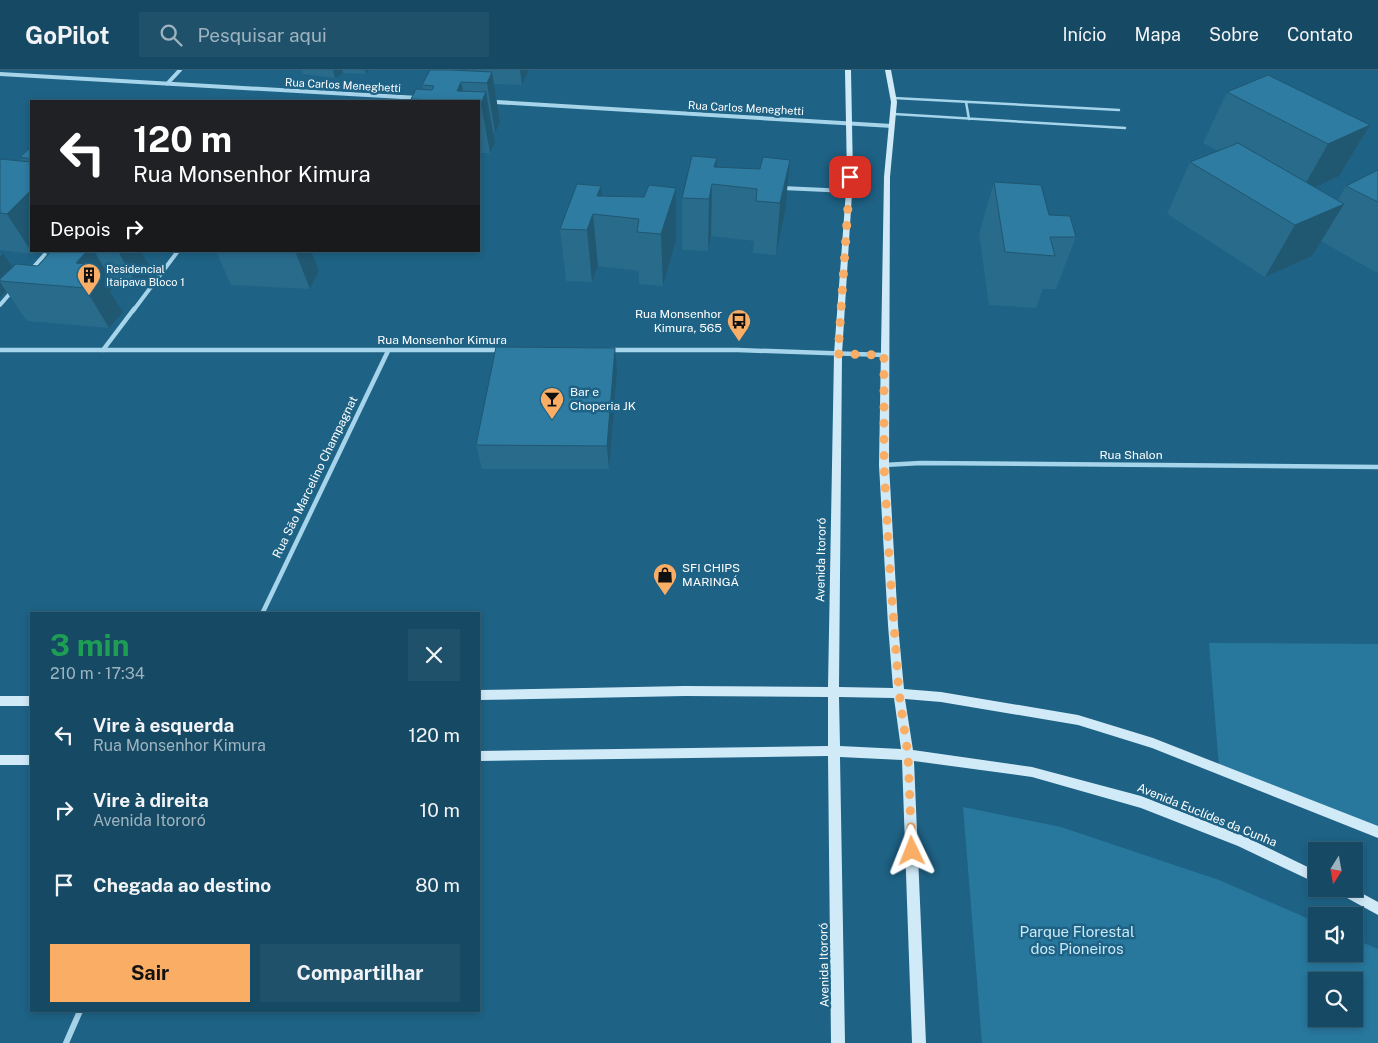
<!DOCTYPE html>
<html lang="pt">
<meta charset="utf-8">
<style>
:root{--surface:#164a64;--page:#1f516a;--text:#f1f3f6;--muted:#9eb3bf;--line:#356278;--accent:#f9ad65}
body{margin:0;font-family:"Public Sans",sans-serif;background:var(--page);color:var(--text);height:100vh;display:flex;flex-direction:column;font-size:19px;white-space:nowrap}
*{box-sizing:border-box;margin:0}
p{font-size:16px;color:var(--muted)}
.icon{flex:none;width:28px;height:28px;fill:none;stroke:currentColor;stroke-width:2;stroke-linecap:round;stroke-linejoin:round}
.map{position:relative;flex:1;overflow:hidden}
.details{position:absolute;left:30px;top:542px;width:450px;height:400px;display:flex;flex-direction:column;background:var(--surface);border-radius:0px;box-shadow:0 2px 8px #0003,0 0 0 1px var(--line)}
.details>*{flex:none}
.hud{position:absolute;left:30px;top:30px;width:450px;height:152px;border-radius:0px;box-shadow:0 2px 8px #0003,0 0 0 1px var(--line);background:#202124;color:#fff;overflow:hidden}
.needle{width:32px;rotate:191deg}
.controls{position:absolute;left:1308px;top:772px;display:grid;gap:10px}
.controls a{display:grid;place-items:center;width:55px;height:55px;border-radius:0px;background:var(--surface);box-shadow:0 2px 8px #0003,0 0 0 1px var(--line);font-size:25px}
.pin{position:absolute;display:grid;place-items:center;width:42px;height:42px;color:#fff;margin:-21px;border-radius:10px;box-shadow:0 2px 8px #0006}
.me{position:absolute;width:55px;margin:-28px;rotate:358deg;stroke-linejoin:round;filter:drop-shadow(0 0 4px #0008)}
.turn{display:flex;align-items:center;gap:18px;height:105px;padding:0 20px;font-size:22px}
.turn .icon{width:65px;height:65px;stroke-width:2.5}
.turn b{display:block;font-size:35px;line-height:42px}
.then{display:flex;align-items:center;height:48px;padding:0 20px;background:#0003;gap:10px;font-size:19px}
.round{display:grid;place-items:center;flex:none;width:52px;height:52px;border-radius:0px;background:var(--page)}
.headline{display:flex;align-items:center;justify-content:space-between;height:85px;padding:0 20px}
h1{font-size:30px;font-weight:700;line-height:38px;color:#1e9e55}
.button{display:flex;gap:10px;margin-top:auto;padding:10px 20px}
.button a{flex:1;height:58px;border-radius:0px;background:var(--accent);color:#111;font-size:20px;font-weight:700;line-height:58px;text-align:center}
.button a+a{background:var(--page);color:var(--text)}
ul{padding:0;list-style:none}
li{display:flex;align-items:center;gap:15px;height:75px;padding:0 20px}
li div{flex:1}
li b{display:block;font-size:19px}
li em{font-style:normal}
header{display:flex;align-items:center;gap:30px;box-sizing:border-box;height:70px;padding:0 25px;background:var(--surface);border-bottom:1px solid var(--line)}
header strong{font-size:24px}
nav{display:flex;gap:28px;margin-inline-start:auto;font-size:18px}
.search{width:350px;height:45px;background:var(--page);display:flex;align-items:center;gap:12px;box-sizing:border-box;padding:0 18px;border-radius:0px;color:var(--muted);font-size:19px}
.map>svg:first-child{display:block}
</style>
<header>
<strong>GoPilot</strong>
<div class="search"><svg class="icon" aria-label="search" viewBox="0 0 24 24"><circle cx="10" cy="10" r="6"/><path d="M15 15l6 6"/></svg>Pesquisar aqui</div>
<nav><a>Início</a><a>Mapa</a><a>Sobre</a><a>Contato</a></nav>
</header>
<div class="map">
<svg width="1378" height="973" viewBox="0 0 1378 973">
<rect width="100%" height="100%" fill="#1e6285"/>
<path fill="#28779d" fill-rule="evenodd" d="M1209,573l169,1v188l-159,-65z
M963,737l98,20 158,53 97,42v32h38v-15l24,10v94h-396zM1316,911h38v38h-38z"/>
<g fill="none" stroke-linecap="round" stroke-linejoin="round">
<path stroke="#a6d4ea" stroke-width="2.5" d="M894,28l225,12
M966,32l3,17
M894,44l231,14"/>
<path stroke="#a6d4ea" stroke-width="4" d="M0,4l419,24
M167,14l13,-14
M479,31l413,25
M782,118l66,3
M30,201l18,-20
M0,235l13,-15
M133,241l45,-60"/>
<path stroke="#a6d4ea" stroke-width="4.5" d="M0,280h502
M103,280l31,-41
M610,280h128l146,5
M884,395l37,-2 457,4
M262,544l126,-263"/>
<path stroke="#a6d4ea" stroke-width="6" d="M66,973l14,-32"/>
<path fill="#d1eaf8" fill-rule="evenodd" d="M845,0h6l2,107 -11,177 -3,333 54,1 -5,-63 -9,-160 5,-288 7,-75 -6,-32h6l6,32 -7,75 -1,288 9,160 6,64 37,3 137,23 75,23 225,88v12l-226,-90 -74,-23 -137,-23 -36,-3 8,51 119,17 109,29 105,41 70,34v12l-78,-37 -97,-38 -109,-31 -118,-16 12,282h-14l-10,-283 -62,-3 5,286h-14l-3,-287 -349,5v-10l349,-5v-49l-143,-1 -206,4v-10l206,-4 143,1 6,-333 13,-177zM839,627l55,1 7,51 -61,-3z
M0,626h31v10h-31z
M0,685h31v10h-31z
M1336,819h18l24,13v13l-40,-22z"/>
</g>
<path fill="#286b8b" d="M302,0h67l-3,4 -23,-1 -8,5 -32,-4z
M468,0h61l-7,15 -28,-1 6,38 -5,11h-2l2,10 -5,10h-11v-52h-67l-1,-2 12,-9 -1,-5 46,-14z
M1227,22l143,33 -31,51 -24,11 23,13 8,-14 32,-16v102l-1,1 -56,-32 -9,15 -47,21 -98,-63 23,-52 29,-11 -16,-8z
M31,77v104h4l-2,3 -33,-4v-91l22,2 -2,-4z
M717,88l-1,9 44,2 25,43 -9,43 -23,-2 1,-12 -43,-5 -3,15 -26,-1v-52z
M994,112l55,33 27,22 -20,52h-13l-7,19 -47,-3 -10,-71z
M676,118v52l-13,46 -24,-2v-13l-41,-5 -6,16 -26,-1 -6,-52 42,-33 42,1z
M45,181h96l11,20 -13,18 -24,-3 -5,6 13,20 -14,16 -82,-7 -21,-30 -6,6v-44l12,15 26,-2 9,-11z
M216,181h97l-1,2 7,18 -9,18 -79,-4z
M617,302l-8,97h-127l-6,-24z"/>
<path fill="#205771" d="M333,0h9l1,3 -8,5z
M365,0h4l-3,4z
M520,0h9l-7,15z
M492,2l8,50 -5,11 -8,-50z
M461,12l4,19 -8,-10z
M486,22l9,51 -5,10 -9,-50z
M1370,55l-31,51 -40,19 29,-51z
M717,88l-1,27 -2,-18z
M790,90l-5,52 -9,43 4,-52z
M712,114l-1,52 -3,15 1,-52z
M601,116l2,29 -6,-19z
M676,118v52l-13,46 -2,-52z
M31,120v61l-24,-37z
M1344,134l-32,52 -47,21 30,-52z
M593,144l5,52 -6,16 -5,-52z
M87,181h7l21,35 -5,6 13,20 -14,16 -24,-40 -9,-25z
M118,181h23l11,20 -13,18z
M295,181h18l-1,2 7,18 -9,18z
M3,183l16,24 -19,4v-25z
M0,212l6,9 -6,6z
M615,278l2,24 -8,97 -2,-23z"/>
<path fill="#2e7ca2" stroke="#205771" d="M430,0h21l41,2 -5,11 -26,-1 -4,9 29,1 -5,11 -2,-1v-1h-28l-40,-2 5,-10 16,1 2,-4 -12,-1z
M1268,5l102,50 -42,19 -101,-52z
M1238,73l106,61 -49,21 -105,-63z
M31,77v12l-11,-2z
M692,86l25,2 -3,9 46,2 3,-12 27,3 -10,43 -24,-2 1,-12 -45,-5 -3,15 -27,-1z
M0,89l31,3v28l-24,24 -7,-1z
M1378,100v32l-32,-16z
M994,112l47,3 8,30 21,1 6,21h-26l5,19 -50,-4z
M577,114l24,2 -4,10 47,1 5,-12 27,3 -15,46 -24,-2 2,-13 -46,-5 -6,16 -27,-1z
M51,181h36l-11,12 10,1 -5,6 18,2 -14,16 -85,-7v-2l16,-15 22,2z
M496,277l119,1 -8,98 -131,-1z"/>
<g fill="none" stroke-linecap="round" stroke-linejoin="round">
<path stroke="#f9ad65" stroke-width="9" stroke-dasharray="0 16.2" d="M850,107l-12,177 46,1v110l6,107 9,120 9,63 4,96"/>
</g>
<defs>
<g id="building-pin" transform="scale(1.25)"><path d="M0 17L-7.5 6A9.5 9.5 0 1 1 7.5 6Z" fill="#f9ad65" stroke="#1e6285"/><path d="M-4-6H4V6H1V3H-1V6H-4ZM-2.5-4.3h1.7v1.8h-1.7ZM.8-4.3h1.7v1.8H.8ZM-2.5-1h1.7V.8h-1.7ZM.8-1h1.7V.8H.8Z" fill="#111"/></g>
<g id="bus-pin" transform="scale(1.25)"><path d="M0 17L-7.5 6A9.5 9.5 0 1 1 7.5 6Z" fill="#f9ad65" stroke="#1e6285"/><path d="M-5-6H5V4H4V6H2V4H-2V6H-4V4H-5ZM-3.5-4V0h7V-4ZM-3.5 1.2v1.5H-2V1.2ZM2 1.2v1.5H3.5V1.2Z" fill="#111"/></g>
<g id="bar-pin" transform="scale(1.25)"><path d="M0 17L-7.5 6A9.5 9.5 0 1 1 7.5 6Z" fill="#f9ad65" stroke="#1e6285"/><path d="M-6-5H6L.8 .8V4.5H3.5V6h-7V4.5H-.8V.8Z" fill="#111"/></g>
<g id="shop-pin" transform="scale(1.25)"><path d="M0 17L-7.5 6A9.5 9.5 0 1 1 7.5 6Z" fill="#f9ad65" stroke="#1e6285"/><path d="M-5-2.5h2.3a2.7 3.5 0 0 1 5.4 0H5L5.5 6h-11ZM-1.5-2.5h3a1.5 2.3 0 0 0-3 0Z" fill="#111"/></g>
</defs>
<g fill-rule="evenodd">
<use href="#building-pin" x="89" y="205"/>
<use href="#bus-pin" x="739" y="251"/>
<use href="#bar-pin" x="552" y="329"/>
<use href="#shop-pin" x="665" y="505"/>
</g>
<g text-anchor="middle" stroke-width="5" stroke-linejoin="round" paint-order="stroke">
<g font-size="11" fill="#fff" stroke="#1e6285">
<text transform="translate(343 15) rotate(3)" y="4">Rua Carlos Meneghetti</text>
<text transform="translate(746 38) rotate(3)" y="4">Rua Carlos Meneghetti</text>
</g>
<g font-size="11" fill="#fff" stroke="#1e6285" text-anchor="start">
<text x="106" y="203">Residencial<tspan x="106" dy="13">Itaipava Bloco 1</tspan></text>
</g>
<g font-size="12" fill="#fff" stroke="#1e6285" text-anchor="start">
<text x="722" y="248" text-anchor="end">Rua Monsenhor<tspan x="722" dy="14">Kimura, 565</tspan></text>
<text x="570" y="326">Bar e<tspan x="570" dy="14">Choperia JK</tspan></text>
<text x="682" y="502">SFI CHIPS<tspan x="682" dy="14">MARINGÁ</tspan></text>
</g>
<g font-size="12" fill="#fff" stroke="#1e6285">
<text x="442" y="274">Rua Monsenhor Kimura</text>
<text x="1131" y="389">Rua Shalon</text>
<text transform="translate(315 407) rotate(-64)" y="4">Rua São Marcelino Champagnat</text>
<text transform="translate(821 490) rotate(-89)" y="4">Avenida Itororó</text>
<text transform="translate(1207 745) rotate(22)" y="4">Avenida Euclídes da Cunha</text>
<text transform="translate(824 895) rotate(-91)" y="4">Avenida Itororó</text>
</g>
<g font-size="15" fill="#cae9f7" stroke="#1e6285">
<text x="1077" y="867">Parque Florestal<tspan x="1077" dy="17">dos Pioneiros</tspan></text>
</g>
</g>
</svg>
<div class="controls">
<a><svg class="needle" viewBox="-14 -14 28 28"><path d="M0-13l5 13h-10z" fill="#e53935"/><path d="M0 13l5-13h-10z" fill="#9eb3bf"/></svg></a>
<a><svg class="icon" aria-label="sound" viewBox="0 0 24 24"><path d="M4 9h4l5-4v14l-5-4H4zM17 9q2 3 0 6"/></svg></a>
<a><svg class="icon" aria-label="search" viewBox="0 0 24 24"><circle cx="10" cy="10" r="6"/><path d="M15 15l6 6"/></svg></a>
</div>
<div class="pin" style="left:850px;top:107px;background:#d93025"><svg class="icon" aria-label="arrive" viewBox="0 0 24 24"><path d="M6 21V4h12l-3 4 3 4H6"/></svg></div>
<svg class="me" style="left:912px;top:781px" viewBox="-20 -20 40 40"><path d="M0-17L14 15 0 8-14 15z" fill="#f9ad65" stroke="#fff" stroke-width="4"/></svg>
<div class="hud">
<div class="turn"><svg class="icon" aria-label="left" viewBox="0 0 24 24"><path d="M17 20v-9H6M10 6l-5 5 5 5"/></svg><div><b>120 m</b>Rua Monsenhor Kimura</div></div>
<div class="then">Depois<svg class="icon" aria-label="right" viewBox="0 0 24 24"><path d="M7 20v-9h11M14 6l5 5-5 5"/></svg></div>
</div>
<section class="details">
<div class="headline"><div><h1>3 min</h1><p>210 m · 17:34</p></div><a class="round"><svg class="icon" aria-label="close" viewBox="0 0 24 24"><path d="M6 6l12 12M18 6L6 18"/></svg></a></div>
<ul>
<li><svg class="icon" aria-label="left" viewBox="0 0 24 24"><path d="M17 20v-9H6M10 6l-5 5 5 5"/></svg><div><b>Vire à esquerda</b><p>Rua Monsenhor Kimura</p></div><em>120 m</em></li>
<li><svg class="icon" aria-label="right" viewBox="0 0 24 24"><path d="M7 20v-9h11M14 6l5 5-5 5"/></svg><div><b>Vire à direita</b><p>Avenida Itororó</p></div><em>10 m</em></li>
<li><svg class="icon" aria-label="arrive" viewBox="0 0 24 24"><path d="M6 21V4h12l-3 4 3 4H6"/></svg><div><b>Chegada ao destino</b></div><em>80 m</em></li>
</ul>
<div class="button"><a>Sair</a><a>Compartilhar</a></div>
</section>
</div>
